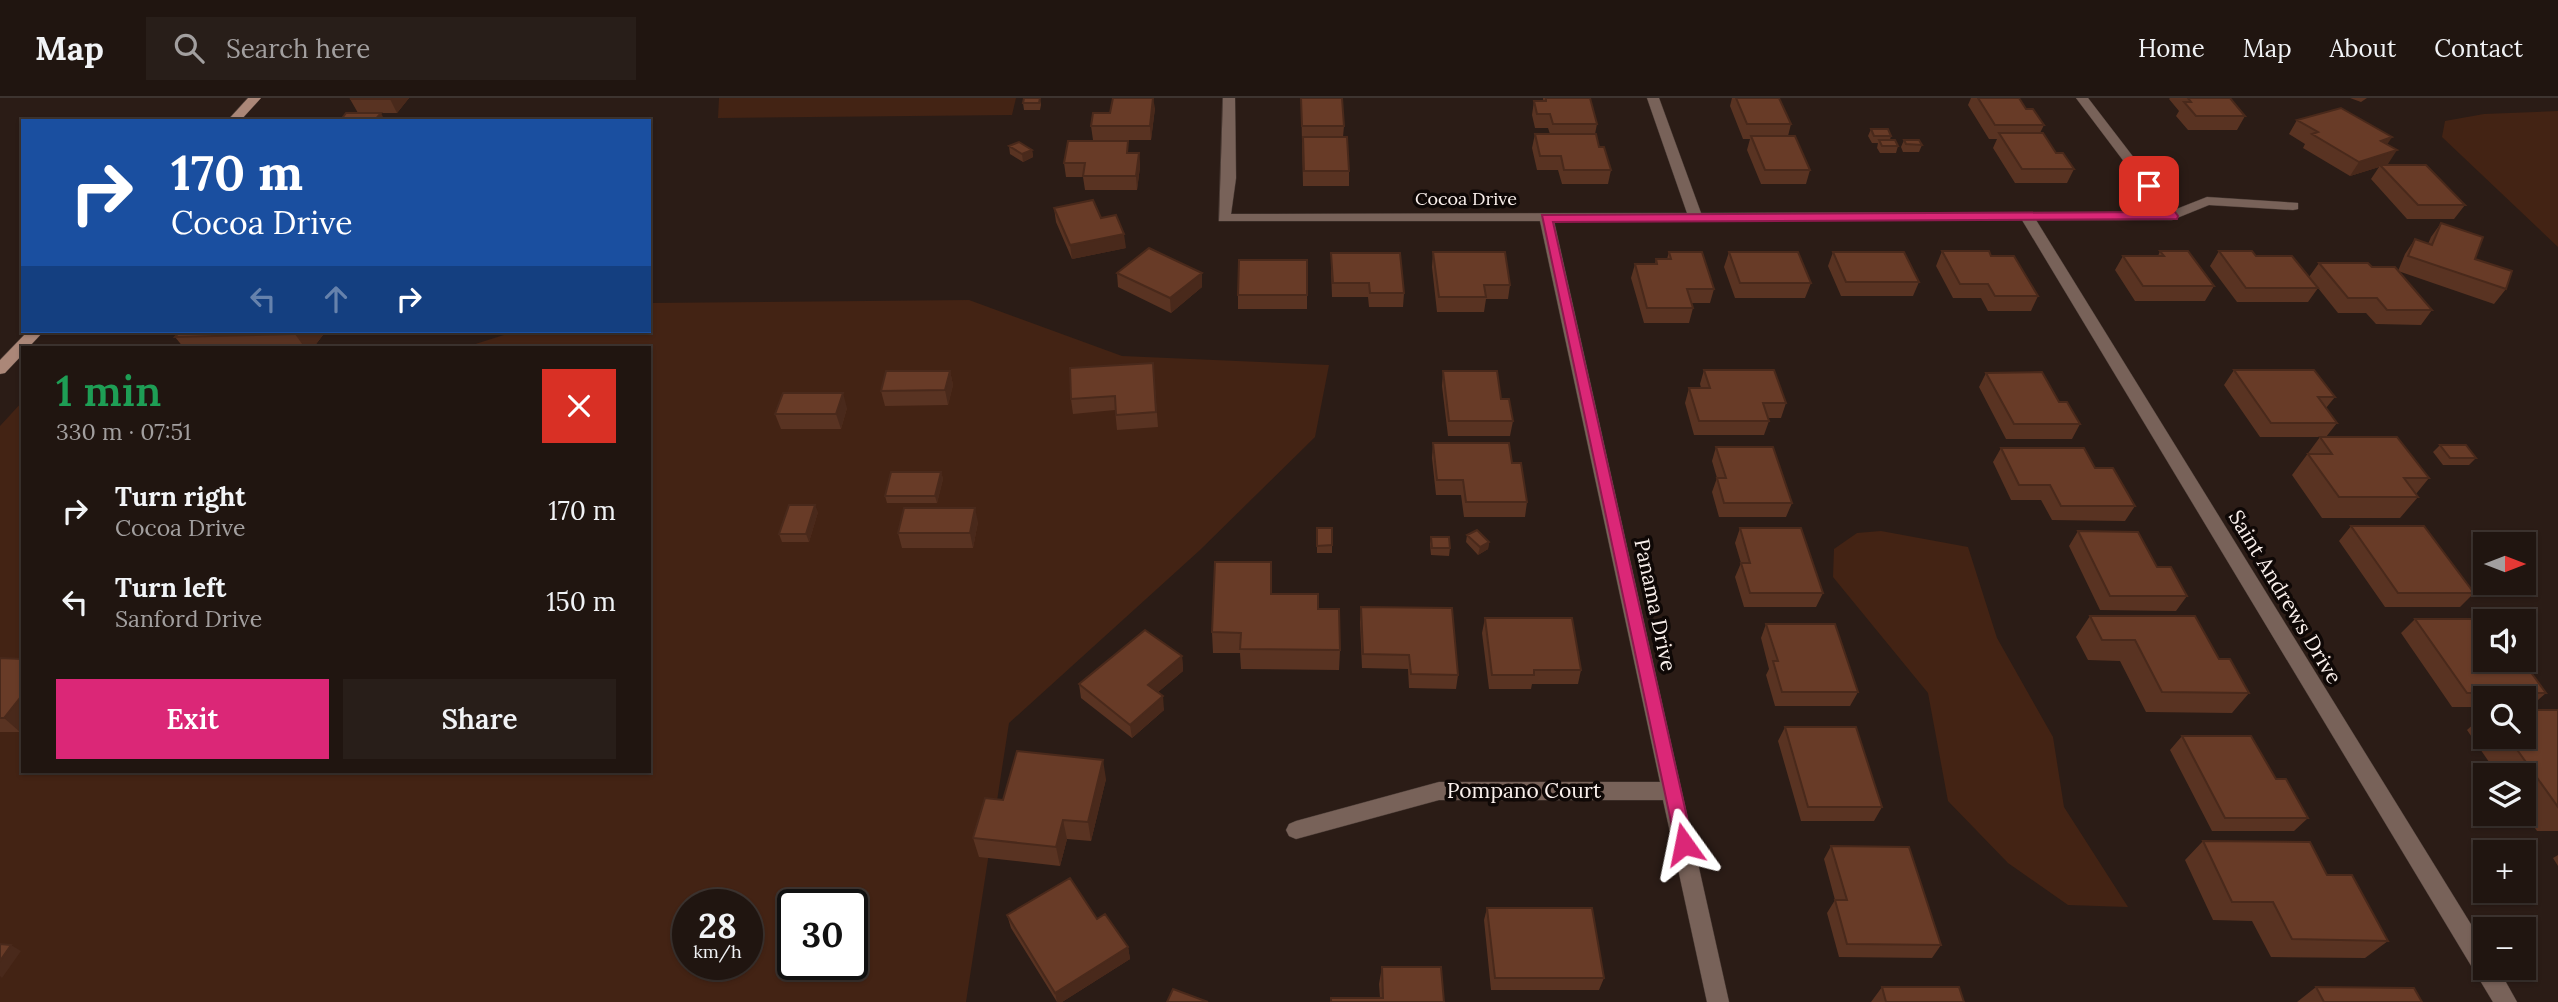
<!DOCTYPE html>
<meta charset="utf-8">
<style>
:root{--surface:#201510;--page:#281e19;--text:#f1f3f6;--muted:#a29f9f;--line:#3d3430;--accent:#db2777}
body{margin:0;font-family:Lora,serif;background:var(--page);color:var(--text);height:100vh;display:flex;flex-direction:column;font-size:26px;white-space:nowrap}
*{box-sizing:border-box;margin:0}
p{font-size:23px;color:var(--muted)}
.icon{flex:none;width:38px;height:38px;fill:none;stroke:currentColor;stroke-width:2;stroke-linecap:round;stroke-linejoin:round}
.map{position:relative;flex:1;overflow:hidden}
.panel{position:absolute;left:21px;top:248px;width:630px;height:427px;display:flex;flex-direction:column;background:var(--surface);border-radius:0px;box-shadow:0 2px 5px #0004,0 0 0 2px var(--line)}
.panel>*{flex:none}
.hud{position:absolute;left:21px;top:21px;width:630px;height:214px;border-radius:0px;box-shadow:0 2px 5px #0004,0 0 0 2px var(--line);background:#1a4fa0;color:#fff;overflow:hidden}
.needle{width:46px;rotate:90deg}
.fabs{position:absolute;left:2473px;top:434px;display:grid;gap:14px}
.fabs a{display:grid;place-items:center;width:63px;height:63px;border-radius:0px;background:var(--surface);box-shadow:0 2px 5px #0004,0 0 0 2px var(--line);font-size:35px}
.speed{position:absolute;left:672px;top:791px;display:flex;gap:14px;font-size:35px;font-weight:700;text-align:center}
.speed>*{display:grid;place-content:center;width:91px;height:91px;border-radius:50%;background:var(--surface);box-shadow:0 2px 5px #0004,0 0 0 2px var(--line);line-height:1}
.speed small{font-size:18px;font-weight:400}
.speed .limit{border:4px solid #111;border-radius:10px;background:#fff;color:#111}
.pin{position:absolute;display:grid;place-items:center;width:60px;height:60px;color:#fff;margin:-30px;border-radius:14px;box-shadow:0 4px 10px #0006}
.me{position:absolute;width:77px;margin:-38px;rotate:348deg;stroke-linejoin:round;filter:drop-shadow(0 0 5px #0008)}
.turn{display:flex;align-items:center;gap:24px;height:147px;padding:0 35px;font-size:32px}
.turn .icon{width:91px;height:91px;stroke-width:2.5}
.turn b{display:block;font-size:49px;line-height:60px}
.lanes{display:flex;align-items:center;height:66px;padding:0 35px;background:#0003;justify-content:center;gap:35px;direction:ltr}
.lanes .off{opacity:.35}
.round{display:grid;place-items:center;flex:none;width:74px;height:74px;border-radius:0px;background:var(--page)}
.headline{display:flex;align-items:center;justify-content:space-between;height:119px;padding:0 35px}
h1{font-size:42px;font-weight:600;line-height:52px;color:#1e9e55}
.primary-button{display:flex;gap:14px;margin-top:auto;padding:14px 35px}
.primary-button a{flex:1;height:80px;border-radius:0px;background:var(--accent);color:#fff;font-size:28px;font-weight:600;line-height:80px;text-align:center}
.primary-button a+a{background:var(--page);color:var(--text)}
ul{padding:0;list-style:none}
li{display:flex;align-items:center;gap:21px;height:91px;padding:0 35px}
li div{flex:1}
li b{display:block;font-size:26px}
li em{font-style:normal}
header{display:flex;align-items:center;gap:42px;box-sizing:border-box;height:98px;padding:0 35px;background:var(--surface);border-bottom:2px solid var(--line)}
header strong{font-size:33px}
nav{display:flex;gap:38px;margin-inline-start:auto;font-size:24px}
.search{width:490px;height:63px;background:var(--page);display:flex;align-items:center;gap:18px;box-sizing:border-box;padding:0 24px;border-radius:0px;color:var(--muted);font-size:26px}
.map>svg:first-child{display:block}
</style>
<header>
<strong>Map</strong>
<div class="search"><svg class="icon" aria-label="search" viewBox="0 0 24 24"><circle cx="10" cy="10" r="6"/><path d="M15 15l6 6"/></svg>Search here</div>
<nav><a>Home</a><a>Map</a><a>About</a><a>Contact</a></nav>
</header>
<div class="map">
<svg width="2558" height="904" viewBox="0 0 2558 904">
<rect width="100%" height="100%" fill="#2b1c16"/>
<path fill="#432314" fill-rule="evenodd" d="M719,0h297l-4,17 -294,3z
M2558,13v136l-116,-110 3,-16 39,-7z
M969,202l153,56 207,9 -14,72 -115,113 -191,173 -43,279h-966v-576l23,-25v371h626v-424h-186l53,-17h133v-28zM688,807h59v59h-59zM793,807h59v59h-59z
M1881,433l87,16 29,91 56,99 11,70 64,100 -60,-2 -60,-42 -60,-62 -20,-108 -95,-116 1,-28 23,-16z"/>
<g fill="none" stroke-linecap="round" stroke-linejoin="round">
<g stroke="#483a34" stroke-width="1">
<path id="street" d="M1223,0h12l1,80 -5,36 456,-1 -40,-115h12l42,115 461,-1 -86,-114h12l86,112 33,-13 91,6v6l-5,1 -84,-5 -37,15h-136l449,727v21h13l19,34h-24l-471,-782 -468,1 175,781h-22l-44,-202h-224l-143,39 -7,-3 -3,-6 3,-6 7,-3 143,-39h221l-120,-561h-321z"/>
</g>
<g stroke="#483a34" stroke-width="1">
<path id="secondary" d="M248,0h13l-21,23h-13z
M28,233h16l-16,17h-5v6l-18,19 -5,1v-14z"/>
</g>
<use href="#street" fill="#786259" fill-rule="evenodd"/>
<use href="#secondary" fill="#ab8778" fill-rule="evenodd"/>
</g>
<path fill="#593322" d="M352,0h57l-12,15h-39l-8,-14z
M1040,0l1,7 -1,5h-16l-1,-7z
M1301,0l43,28 -1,11 6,34v15h-46z
M1543,0h47l7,26 -2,10 4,13 12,23 -3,14h-46l-4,-14h-21l-5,-22 3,-14h15l-2,-6h-13l-3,-13 2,-14h9z
M1732,0h47l12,26 -3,12 22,34 -4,14h-45l-14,-34 3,-11h-7l-13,-33z
M1971,0h48l7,11 18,16 -4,8 16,20 18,16 -7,14h-52l-22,-35 4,-9h-8l-21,-34z
M2170,0h60l15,18 -8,14h-49l-12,-14 3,-5 -10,-12z
M2350,0h17l-6,4z
M1155,10l-4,32h-58l-2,-14 19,-13z
M2297,22l90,24 1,20 -3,1 80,40 -11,14h-47l-36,-40 8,-12 -29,9 -47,-28 2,-4 -16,-10z
M1871,31l20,7 -1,4 8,6 -2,7h-16l-3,-5 1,-5h-6l-4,-7z
M1904,42l18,5 -3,7h-16l-2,-5z
M1009,48l23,4 1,7 -10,5 -13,-8z
M1129,55h10l1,14 -3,23h-52l-2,-13h-17l-2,-14z
M1054,110l72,40 -54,11 -16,-37z
M2441,125l34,36 31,30 -12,15 -96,-33 7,-17 10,-15 13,5 3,-7z
M1942,153l49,5 47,40 -7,15h-43l-7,-13h-28l-17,-32z
M2160,153l54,35 -9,15h-70l-20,-31 8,-14h35z
M2219,153l37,5 53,21 10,-14 53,4 60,43 -11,15 -45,-1 -10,-11h-28l-20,-25 -10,14h-71l-27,-36z
M1433,154l77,33 -2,14h-22l-2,13h-47l-5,-45z
M1669,154l45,37 -4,14h-18l1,5 -4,15h-45l-13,-45 4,-14h20l1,-5h11z
M1729,154l82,31 -6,15h-70l-11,-31z
M1833,154l86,30 -6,14h-72l-13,-30z
M1331,155l73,40 -1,14h-34l-1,-10h-36l-1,-29z
M1117,175h85v14l-31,26 -53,-26z
M1238,197h69v14h-69z
M326,233l-13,17h-129l-9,-11z
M1153,265l5,64 -41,3 -2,-20 -42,4 -2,-15z
M1704,272l82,33 -5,15h-13l1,3 -5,14h-70l-9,-32 4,-15h12l-1,-4z
M2234,272l101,27 -9,11 11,15 -11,14 103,41 -13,16 2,3 -18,21h-78l-30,-43 28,-38h-60l-36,-52z
M950,273l3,14 -5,20 -63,1 -4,-15z
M1443,273l58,28 12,22 -3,15h-62l-6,-50z
M1986,275l73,29 21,22 -8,15h-66l-27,-52z
M847,310l-6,21h-60l-6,-15z
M1433,345l79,20 15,39 -2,15h-61l-3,-22h-25l-4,-37z
M2440,347l36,13 -7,7h-26l-10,-13z
M1716,349l76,56 -6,14h-67l-7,-25 5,-14 -5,-17z
M2001,350l94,20 40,38 -10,15 -73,-1 -11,-20h-30l-18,-38z
M941,374l2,7 -6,24h-50l-2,-7z
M818,414l-9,30h-27l-3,-8z
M978,424l-5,26h-71l-4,-15z
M2351,428l123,67 -14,14h-75l-46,-66z
M1317,430l15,17v8h-15z
M1740,430l83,65 -7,14h-72l-9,-30 6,-14 -6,-20z
M2078,433l79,36 30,29 -11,15 -76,-1 -31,-64z
M1467,437l22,7 -1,7 -10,6 -12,-13z
M1431,439l19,11 -1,8 -18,-1 -1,-11z
M1271,496l47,15 22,41 -1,20 -98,-1 -1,-16h-27l-1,-21z
M1361,509l97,68 -2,14 -47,-1 -1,-19 -46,-1 -2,-46z
M2090,518l129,43 30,34 -17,20 -86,-1 -26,-51 -32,-1 -12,-23z
M1485,520l96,52 -3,14h-46l-1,5h-42l-7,-56z
M2415,521l131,74 -16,14h-6v-9h-39v9h-33l-51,-74z
M1766,526l92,68 -8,14h-75l-9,-31 3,-6 -8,-31z
M1182,558l1,15 -25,21 6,18 -32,28 -51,-40 -2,-14z
M0,560l23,1v70l-3,3h-20z
M2558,612v121h-21l-13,-19v-37h-26l-31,-45 18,-16v23h39z
M1785,629l97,80 -8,14h-73l-23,-80z
M2182,638l94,43 32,39 -14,13h-82l-42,-81z
M1106,681l-15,62 -24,-2 -7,27 -81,-9 -6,-19 30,-38z
M2203,743l124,34 61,66 -23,17 -94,-1 -19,-36 -39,-1 -28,-60z
M1831,748l110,99 -9,13 -93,-1 -12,-44 8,-13 -11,-41z
M2558,757v11l-5,-8z
M1487,810l117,70 -5,12h-108l-7,-70z
M1007,817l90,4 31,28 2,12 -68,43h-5l-46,-74z
M1382,869l62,35 -64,-4 -1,-14z
M1882,889l82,15h-93z
M2316,889l106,15h-125z"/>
<path fill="#49291b" d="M391,0h18l-12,15 -7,-14z
M1153,0l2,10 -4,32 -1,-14z
M381,15l4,8h-11z
M2392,39l-9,14 -2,-10z
M1032,52l1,7 -10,5 -1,-8z
M2397,52l-9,14 -7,2 -1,-1 -1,2 -29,9 9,-14z
M1139,55l1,14 -3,23 -1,-14z
M650,75l3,8 -4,7v-13z
M1124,136l2,14 -54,11 -2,-14z
M1202,175v14l-31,26 -1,-15z
M297,233h29l-13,17h-8l-10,-14z
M950,273l3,14 -5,20 -3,-15z
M843,295l4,15 -6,21 -5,-15z
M941,374l2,7 -6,24 -2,-7z
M815,407l3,7 -9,30 -3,-8z
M975,410l3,14 -5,26 -3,-15z
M1489,444l-1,7 -10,6 2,-8z
M1182,558l1,15 -33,28 -2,-14z
M23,596v35l-3,3 -16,-14z
M1163,598l1,14 -32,28 -2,-13z
M1103,662l3,19 -15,62 -3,-19z
M1063,722l4,19 -7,27 -4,-19z
M11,847l10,6 -19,27 -2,-2v-15z
M1128,849l2,12 -68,43h-5l-2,-9z"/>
<path fill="#683b27" stroke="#49291b" stroke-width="2" d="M352,0h39l-1,1h-40z
M1024,0h16l-1,5h-16z
M1113,0h40l-3,28h-59l2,-13h17z
M1301,0h41l2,28h-42z
M1546,0h44l7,26h-44l-3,-10h-13l-3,-13h12z
M1736,0h43l12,26h-44z
M1978,0h41l7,11h7l11,16h-49z
M2188,0h42l15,18h-49l-12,-14h7z
M2341,10l51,29 -11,4 16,9 -38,12 -47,-28 6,-2 -21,-12z
M346,15h35l-7,8h-34z
M1871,31h17l3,7h-17z
M1999,35h44l13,20h7l11,16h-52z
M1535,36h61l3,13h5l7,23h-47l-3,-14h-21z
M1751,38h44l15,34h-45z
M1303,39h44l2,34h-45z
M1879,42h16l3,6h-16z
M1904,42h15l3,5 -16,-1z
M1068,43h60l-1,12h12l-3,23h-53l2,-13h-21z
M1019,44l13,8 -10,4 -13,-8z
M2380,67h46l39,40h-47z
M1093,102l8,18 15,-3 8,19 -54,11 -16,-37z
M2441,125l42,14 -8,22 37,12 -6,18 -98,-33 7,-17 17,6z
M1149,150l53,25 -32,25 -53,-25z
M1942,153h47l2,5h23l24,40h-43l-7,-12h-28z
M2160,153h28l26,35h-71l-20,-30h41z
M2219,153h33l4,5h36l26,32h-72z
M1433,154h72l5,33h-26l2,12h-47z
M1669,154h33l12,37h-27l6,19h-46l-12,-44h22l-1,-5h15z
M1729,154h69l13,31h-71z
M1833,154h71l15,30h-73z
M1331,155h69l4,40h-34l-1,-10h-36z
M1239,162h68v35h-69z
M2319,165h49l4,4h23l37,43h-45l-10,-12h-29z
M180,233h117l-2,3 -120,3z
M1153,265l3,49 -40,3 -1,-19 -44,3 -1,-31z
M1704,272h70l12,33h-23l6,18h-70l-10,-33h21z
M2234,272h80l21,27h-17l19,26h-66z
M886,273h64l-5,19 -64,1z
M1443,273h54l4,28h8l4,22h-64z
M2042,274l17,30h8l13,22h-66l-28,-51z
M783,295h60l-7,21h-61z
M2320,339h77l32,41h-25l14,19h-79l-31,-43h24z
M1433,345h76l3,20h9l6,39h-61l-3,-22h-26z
M2440,347h26l10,13h-26z
M1716,349h57l19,56h-68l-7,-25h9z
M2001,350h83l11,20h18l22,38h-74l-11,-21h-31z
M891,374h50l-6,24h-50z
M789,407h26l-9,29h-27z
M904,410h71l-5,25h-72z
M2351,428h73l50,67h-76z
M1317,430h15v17l-15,1z
M1740,430h61l22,65h-73l-9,-30h9z
M1477,432l12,12 -9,5 -13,-12z
M2078,433l60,1 19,35h14l16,29h-77z
M1431,439h18l1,11h-18z
M1215,464h56v32h47v15h21l1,41 -100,-1 1,-16 -29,-1z
M1361,509l91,1 6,67 -47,-1 -2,-19 -46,-1z
M2090,518h105l24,43h11l19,34 -87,-1 -27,-52h-33z
M1485,520h87l9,52h-47v5h-42z
M2415,521h76l2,2h-8v39h37l24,33h-79z
M1766,526h69l23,68h-76l-9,-31h5z
M1145,532l37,26 -34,29 15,11 -33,29 -51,-41z
M0,560l23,1v35l-19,24h-4z
M2524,612h34v97l-50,-70h16z
M1785,629h71l26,80h-74z
M2182,638h69l25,43h10l22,39h-83z
M1017,653l86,9 -15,62 -25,-2 -7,27 -83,-9 12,-40 18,2z
M2203,743l107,1 17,33h25l36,66 -96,-2 -19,-37h-41z
M1831,748l78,1 32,98 -94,-1 -12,-44h12z
M1070,780l27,41 8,-5 23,33 -73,46 -48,-78z
M1487,810h105l12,70h-109z
M0,846l11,1 -11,16z
M1382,869h59l3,35h-113v-4h52z
M1882,889h77l5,15h-78z
M2316,889l98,1 8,14h-98z
M1173,891l35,13h-41z"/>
<path fill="#db2777" stroke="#8e194d" stroke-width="2" d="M2145,86h9l24,32 -1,3 -624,3 140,622 -3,6 -6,2 -7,-2 -135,-635 621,-3 -20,-26z"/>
<g text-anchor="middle" stroke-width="7" stroke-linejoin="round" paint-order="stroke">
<g font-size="18" fill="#faf0ec" stroke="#0f0806">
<text x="1466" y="107">Cocoa Drive</text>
</g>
<g font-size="21" fill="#faf0ec" stroke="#0f0806">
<text transform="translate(2285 499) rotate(59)" y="7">Saint Andrews Drive</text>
<text transform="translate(1655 507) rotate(78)" y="7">Panama Drive</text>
<text x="1524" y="700">Pompano Court</text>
</g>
</g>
</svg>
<div class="fabs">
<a><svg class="needle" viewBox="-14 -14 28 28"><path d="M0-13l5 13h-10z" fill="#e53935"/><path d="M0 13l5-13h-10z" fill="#a29f9f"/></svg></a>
<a><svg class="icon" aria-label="sound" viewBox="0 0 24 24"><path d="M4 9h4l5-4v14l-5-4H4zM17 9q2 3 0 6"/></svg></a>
<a><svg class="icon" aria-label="search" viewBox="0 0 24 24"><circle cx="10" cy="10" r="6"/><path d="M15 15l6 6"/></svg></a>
<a><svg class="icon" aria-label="layers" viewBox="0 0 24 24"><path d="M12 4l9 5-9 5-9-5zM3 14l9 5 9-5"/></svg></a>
<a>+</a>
<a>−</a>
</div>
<div class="speed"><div>28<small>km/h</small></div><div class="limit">30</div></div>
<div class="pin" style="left:2149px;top:88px;background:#d93025"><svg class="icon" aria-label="arrive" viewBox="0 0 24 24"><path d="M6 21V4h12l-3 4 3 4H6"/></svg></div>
<svg class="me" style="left:1684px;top:746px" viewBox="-20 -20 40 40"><path d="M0-17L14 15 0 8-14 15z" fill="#db2777" stroke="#fff" stroke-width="4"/></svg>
<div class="hud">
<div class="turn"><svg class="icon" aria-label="right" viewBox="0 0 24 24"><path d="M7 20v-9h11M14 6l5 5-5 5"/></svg><div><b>170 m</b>Cocoa Drive</div></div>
<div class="lanes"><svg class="icon off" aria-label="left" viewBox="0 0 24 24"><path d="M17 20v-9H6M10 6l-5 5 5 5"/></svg><svg class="icon off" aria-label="ahead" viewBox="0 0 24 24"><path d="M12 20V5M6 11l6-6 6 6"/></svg><svg class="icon" aria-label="right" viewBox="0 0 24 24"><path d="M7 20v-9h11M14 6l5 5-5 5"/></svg></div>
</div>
<section class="panel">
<div class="headline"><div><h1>1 min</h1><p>330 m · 07:51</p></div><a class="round" style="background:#d93025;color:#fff"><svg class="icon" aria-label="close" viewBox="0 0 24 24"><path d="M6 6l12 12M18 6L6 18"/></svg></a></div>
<ul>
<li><svg class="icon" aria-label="right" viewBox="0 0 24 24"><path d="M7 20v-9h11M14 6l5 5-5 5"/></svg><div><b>Turn right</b><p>Cocoa Drive</p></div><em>170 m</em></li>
<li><svg class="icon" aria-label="left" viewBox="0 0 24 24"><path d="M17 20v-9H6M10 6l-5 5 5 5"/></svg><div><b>Turn left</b><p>Sanford Drive</p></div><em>150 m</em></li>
</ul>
<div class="primary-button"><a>Exit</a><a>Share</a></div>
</section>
</div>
